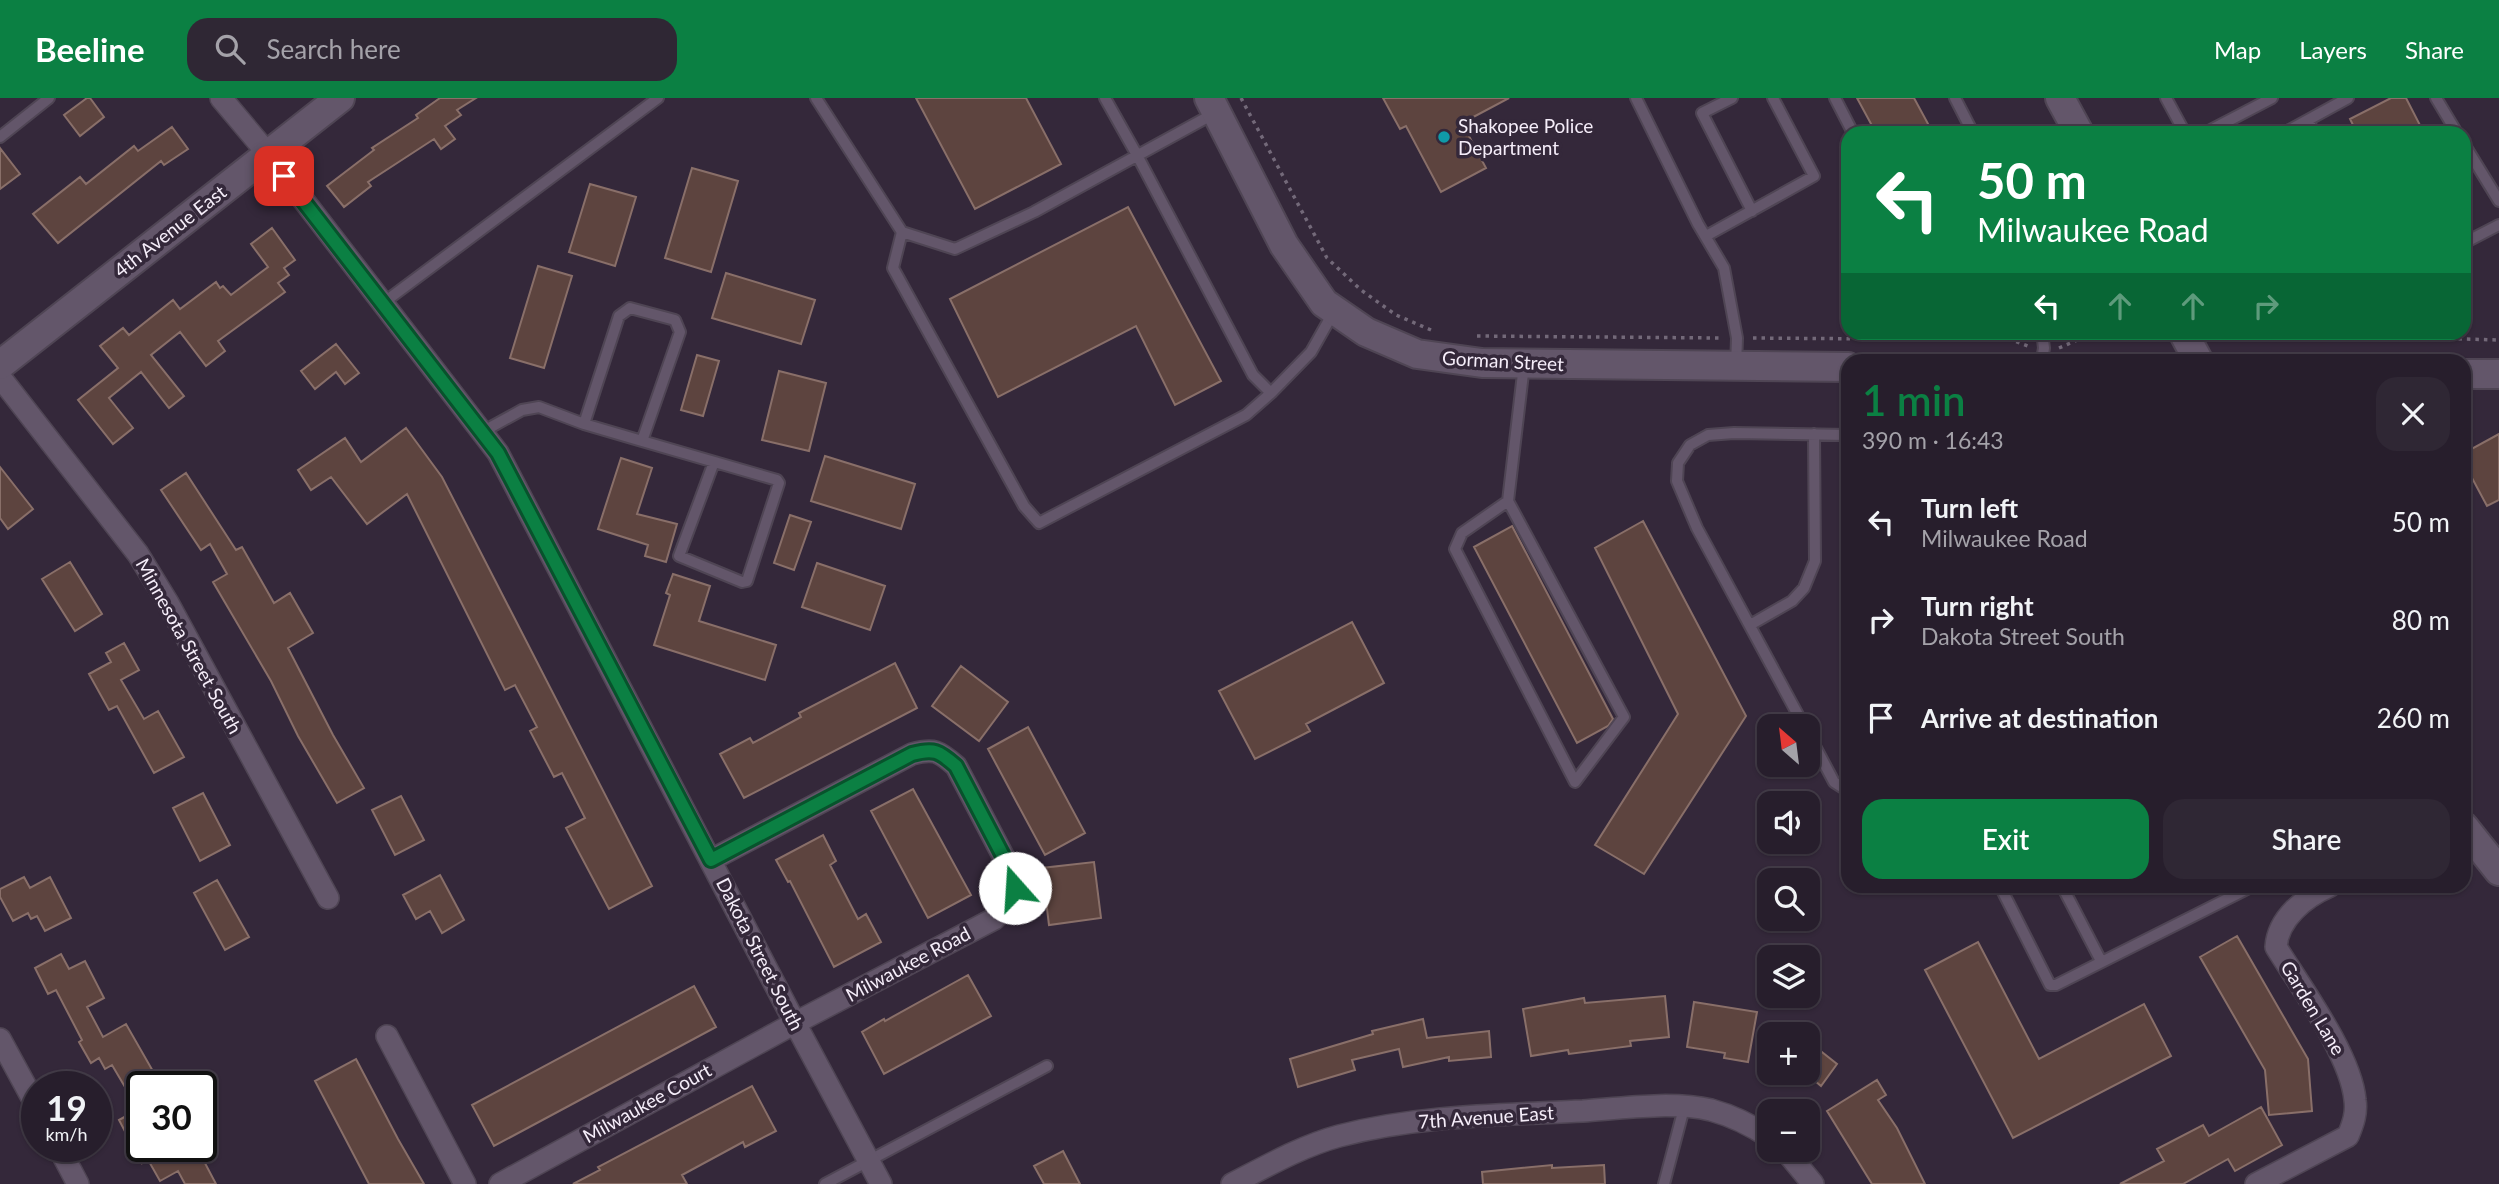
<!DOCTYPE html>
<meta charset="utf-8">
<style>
:root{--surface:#271e2c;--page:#2f2734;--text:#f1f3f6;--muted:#a4a2a9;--line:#433c48;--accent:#0b8043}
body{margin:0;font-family:Lato,sans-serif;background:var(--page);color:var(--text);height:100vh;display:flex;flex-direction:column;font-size:26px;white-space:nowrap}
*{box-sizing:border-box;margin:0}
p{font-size:23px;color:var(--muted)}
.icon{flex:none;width:38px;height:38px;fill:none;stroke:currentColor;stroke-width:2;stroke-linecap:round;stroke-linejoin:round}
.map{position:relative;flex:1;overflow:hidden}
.drawer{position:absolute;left:1841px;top:256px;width:630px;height:539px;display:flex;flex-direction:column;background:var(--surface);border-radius:21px;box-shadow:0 2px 5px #0004,0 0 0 2px var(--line)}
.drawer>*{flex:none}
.hud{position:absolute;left:1841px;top:28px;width:630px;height:214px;border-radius:21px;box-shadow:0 2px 5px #0004,0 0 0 2px var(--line);background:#0b8043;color:#fff;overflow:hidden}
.needle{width:46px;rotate:332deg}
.tools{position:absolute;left:1757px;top:616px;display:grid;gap:14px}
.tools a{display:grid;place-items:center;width:63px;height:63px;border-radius:14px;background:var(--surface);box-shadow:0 2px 5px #0004,0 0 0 2px var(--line);font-size:35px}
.speed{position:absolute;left:21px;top:973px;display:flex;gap:14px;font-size:35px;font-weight:700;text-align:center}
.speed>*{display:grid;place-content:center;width:91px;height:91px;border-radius:50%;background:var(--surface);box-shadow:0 2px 5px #0004,0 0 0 2px var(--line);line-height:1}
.speed small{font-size:18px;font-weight:400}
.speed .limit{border:4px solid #111;border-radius:10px;background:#fff;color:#111}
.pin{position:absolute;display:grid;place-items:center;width:60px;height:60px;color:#fff;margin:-30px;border-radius:14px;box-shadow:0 4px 10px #0006}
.me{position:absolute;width:77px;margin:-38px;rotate:341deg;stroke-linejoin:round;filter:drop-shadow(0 0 5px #0008)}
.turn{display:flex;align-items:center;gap:24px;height:147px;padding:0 21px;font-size:32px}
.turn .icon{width:91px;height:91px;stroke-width:2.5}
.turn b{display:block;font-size:49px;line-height:60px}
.lanes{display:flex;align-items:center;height:66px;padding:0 21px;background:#0003;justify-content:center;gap:35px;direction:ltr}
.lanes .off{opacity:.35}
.round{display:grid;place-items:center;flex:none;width:74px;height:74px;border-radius:21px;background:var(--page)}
.overview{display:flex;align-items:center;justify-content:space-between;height:119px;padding:0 21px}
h1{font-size:42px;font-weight:600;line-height:52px;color:var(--accent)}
.action{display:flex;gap:14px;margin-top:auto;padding:14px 21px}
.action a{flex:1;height:80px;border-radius:21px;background:var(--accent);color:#fff;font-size:28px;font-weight:600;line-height:80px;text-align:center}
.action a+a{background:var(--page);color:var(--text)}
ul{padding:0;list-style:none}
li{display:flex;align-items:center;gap:21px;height:98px;padding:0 21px}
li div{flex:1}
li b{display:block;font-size:26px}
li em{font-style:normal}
header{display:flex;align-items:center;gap:42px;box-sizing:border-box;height:98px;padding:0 35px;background:var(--accent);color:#fff}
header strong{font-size:33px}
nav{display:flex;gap:38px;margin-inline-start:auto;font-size:24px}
.search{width:490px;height:63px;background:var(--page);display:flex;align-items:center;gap:18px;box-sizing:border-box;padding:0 24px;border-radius:21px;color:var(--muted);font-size:26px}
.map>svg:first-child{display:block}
</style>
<header>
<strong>Beeline</strong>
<div class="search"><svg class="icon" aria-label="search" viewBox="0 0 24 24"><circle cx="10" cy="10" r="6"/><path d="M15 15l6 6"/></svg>Search here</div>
<nav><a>Map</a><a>Layers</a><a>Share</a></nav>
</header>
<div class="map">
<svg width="2499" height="1086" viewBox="0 0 2499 1086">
<rect width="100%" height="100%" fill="#34283a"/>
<path fill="#5d443f" stroke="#896f69" stroke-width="2" d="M87,0h3l14,19 -24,19 -16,-21z
M440,0h36l-19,12 4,5 -16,11 10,13 -14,10 -7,-10 -66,43 3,4 -27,21 -17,-21 47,-36 -2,-2 46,-30 -2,-3z
M916,0h110l35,66 -86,45z
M1383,0h126l-47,25 24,45 -45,24 -35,-66 -6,3z
M1857,0h57l19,35h-57z
M2391,0h15l18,35h-67l-7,-14z
M172,29l16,22 -24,16 -3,-4 -103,82 -25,-29 47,-37 6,7 48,-38 4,5z
M0,50l20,26 -20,15z
M692,70l46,13 -27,91 -46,-14z
M590,86l46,13 -21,69 -46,-14z
M1128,109l93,174 -46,24 -39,-79 -138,71 -48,-98z
M272,130l23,32 -11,8 5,7 -11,8 7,9 -67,49 7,10 -19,15 -26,-34 -29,23 33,41 -15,12 -28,-36 -32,26 24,30 -20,16 -35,-44 40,-32 -18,-22 23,-18 6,7 44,-35 7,9 36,-27 4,6 3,-2 8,9 37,-28 -17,-23z
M538,168l34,10 -28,92 -34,-10z
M726,175l89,27 -14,44 -89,-26z
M336,246l23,29 -14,11 -9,-12 -21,17 -14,-18z
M697,257l22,6 -16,55 -22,-6z
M779,273l47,12 -17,68 -47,-11z
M406,330l36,49 210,409 -43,23 -43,-81 19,-10 -23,-45 -8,4 -24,-46 7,-4 -22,-42 -10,5 -98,-196 -40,30 -36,-47 -20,13 -13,-20 47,-32 16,24z
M2499,336v66l-12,6 -23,-43v-10z
M825,358l90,28 -14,45 -90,-28z
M621,360l31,10 -15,46 40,10 -11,38 -21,-6 3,-11 -50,-16z
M0,369l33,42 -25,20 -8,-11z
M186,375l50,77 6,-3 32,56 16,-10 23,40 -25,15 45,87 31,53 -27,15 -39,-67 -27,-55 -58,-99 14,-8 -17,-30 -9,6 -40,-60z
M790,417l21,7 -17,48 -20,-7z
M1643,423l103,195 -102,158 -49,-29 83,-131 -83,-166z
M1512,428l101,193 -5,7 -31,17 -103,-196z
M70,464l32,52 -27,17 -33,-52z
M817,465l68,23 -15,44 -68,-23z
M673,476l37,12 -11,35 77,24 -11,35 -111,-35 16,-50 -4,-2z
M1352,524l32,61 -78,41 4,7 -55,28 -36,-68z
M124,545l15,27 -18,10 23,39 14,-8 26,46 -30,16 -37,-67 -8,4 -20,-36 22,-12 -5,-9z
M895,565l22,45 -173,90 -24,-44 30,-16 3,5 48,-26 -2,-4z
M961,568l47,36 -29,39 -47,-35z
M1028,629l57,106 -40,22 -57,-106z
M913,691l58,106 -43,23 -57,-107z
M203,695l27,52 -30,16 -27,-53z
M401,698l23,44 -29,15 -23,-45z
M823,737l13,26 -6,4 28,54 8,-5 15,28 -47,25 -44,-86 -2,1 -12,-22z
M1094,764l7,56 -52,7 -7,-57z
M440,777l24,45 -22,13 -12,-22 -14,8 -13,-24z
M24,779l6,11 20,-11 21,41 -26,13 -8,-15 -6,3 -3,-6 -15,8 -13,-24v-8z
M217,782l32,57 -24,13 -31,-57z
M2237,838l71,123 4,52 -43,4 -4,-45 -65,-113z
M1978,844l61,117 105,-55 27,52 -158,82 -88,-168z
M61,856l8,15 16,-8 19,37 -17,9 16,30 23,-13 36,63h-20v77l-23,-44 20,-11 -12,-22h-2l-13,-22 -7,4 -6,-11 -8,5 -12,-21 3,-2 -26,-50 -8,4 -13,-26z
M968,877l23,41 -107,58 -22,-42 22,-13 1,2z
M694,888l22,41 -222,119 -22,-41z
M1665,898l4,41 -39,4 1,5 -62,8 -1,-4 -37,6 -8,-47 61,-11 1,5z
M1694,904l63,10 -9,50 -24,-4 1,-5 -38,-6z
M1423,921l4,19 62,-7 2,26 -42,4v-4l-46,10 -4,-18 -47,11 3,10 -57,17 -8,-28 83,-25 -1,-3z
M1808,943l29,23 -16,22 -13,-11z
M356,961l42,80 26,45h-55l-54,-103z
M1877,982l9,15 -8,5 19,28 28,56h-53l-45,-73z
M752,988l24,45 -31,16 -2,-5 -61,33 5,9h-114l27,-14 -2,-3z
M2261,1009l21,38 -47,26 -7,-12 -45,25h-63l44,-23 -7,-12 46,-24 6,11z
M169,1048h27l20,38h-31l-7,-13 -18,10 -13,-23z
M1063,1053l17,33h-36l-10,-18z
M1552,1067v3l52,-3 1,19h-122l-1,-12z"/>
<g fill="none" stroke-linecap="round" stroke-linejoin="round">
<g stroke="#4f4554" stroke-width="14">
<path id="lane" d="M816,0l86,134 53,17 79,-37 181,-99
M1105,0l32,57 116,220 18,18 40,-41 22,-39
M1636,0l62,126 26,44 13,70 -1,28
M1732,0l-30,15 50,98
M1835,0l18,35
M1955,0l18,35
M2166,0l19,35
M2436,0l21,35
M2308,22l6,13
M2205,35l67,-35
M2284,35l64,-35
M0,39l49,-39
M2464,46l35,57
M902,134l-9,36 131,238 15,17 207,-108 25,-22
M1706,138l108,-60 -41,-78
M2464,145l35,-18
M383,205l275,-205
M2042,262l2,-12 -2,-16
M482,334l40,-22 17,-3 45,17 58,17 38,-109 -5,-12 -45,-12 -11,8 -35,108
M642,343l135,39 2,3 -32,98 -5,1 -63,-26 35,-94
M1508,403l116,216 -49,65 -120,-233 7,-16 46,-32 16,-136
M1750,527l42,-24 12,-13 11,-27 -1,-127
M1804,628l-107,-198 -20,-47 1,-18 12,-18 18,-10 26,-2 114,2
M1808,635l26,49 14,9
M2000,788l50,99h6l197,-99
M2062,788l39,75
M825,1086l222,-118
M1664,1086l20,-76"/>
</g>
<g stroke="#4f4554" stroke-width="24">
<path id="street" d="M221,0l47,56 230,299 297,570 86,161
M0,279l138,177 30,49 160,295
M387,938l78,148
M0,941l37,68
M58,1048l20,38
M1785,1052l28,34
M500,1086l295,-161 199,-104c16,-15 22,-25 18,-46l-56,-107c-17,-15 -22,-18 -44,-12l-201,106
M1232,1086c35,-18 70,-38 107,-48 80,-21 163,-21 244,-25 40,-3 90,-10 128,-1 22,6 40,15 58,27
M2256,1086l92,-48c5,-12 9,-23 7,-36 -4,-45 -55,-114 -79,-153 2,-29 29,-50 54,-61"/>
</g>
<g stroke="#4f4554" stroke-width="32">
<path id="secondary" d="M1209,0l75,147 40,58 42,29 51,22 65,9 366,4
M2060,0l19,35
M2183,234l15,28
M0,267l340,-267
M2464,276h35
M2464,729l35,44"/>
</g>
<path stroke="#736979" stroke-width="3.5" stroke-dasharray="3.5 5" stroke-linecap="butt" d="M1241,0l86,160 34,32 35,25 35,15
M2229,234l270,8
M1477,238l244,2
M1753,240l259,2 16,6
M2059,250l23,-10 79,-5"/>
<use href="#lane" stroke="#63566a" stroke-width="10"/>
<use href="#street" stroke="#63566a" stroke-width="21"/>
<use href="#secondary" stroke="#63566a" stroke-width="28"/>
</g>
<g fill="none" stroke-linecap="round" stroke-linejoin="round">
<g stroke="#07532c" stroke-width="18">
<path id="route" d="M284,78l214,277 213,407 201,-106c22,-6 27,-3 44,12l56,107 3,15"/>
</g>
<use href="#route" stroke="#0b8043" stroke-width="12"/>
</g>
<circle fill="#0f9aa8" stroke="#34283a" stroke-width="2.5" cx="1444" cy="39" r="7"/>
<g text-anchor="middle" stroke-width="7" stroke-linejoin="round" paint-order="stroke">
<g font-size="19" fill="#f5edf9" stroke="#34283a" text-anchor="start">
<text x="1458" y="35">Shakopee Police<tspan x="1458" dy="22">Department</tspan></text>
</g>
<g font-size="19" fill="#f5edf9" stroke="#34283a">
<text transform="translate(170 133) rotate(-38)" y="7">4th Avenue East</text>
<text transform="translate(1503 263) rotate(3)" y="7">Gorman Street</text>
<text transform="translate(189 548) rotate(61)" y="7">Minnesota Street South</text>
<text transform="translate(760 856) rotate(63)" y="7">Dakota Street South</text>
<text transform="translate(908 866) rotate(-28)" y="7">Milwaukee Road</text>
<text transform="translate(2313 910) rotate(59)" y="7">Garden Lane</text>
<text transform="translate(647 1005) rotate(-29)" y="7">Milwaukee Court</text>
<text transform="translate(1486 1019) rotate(-4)" y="7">7th Avenue East</text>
</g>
</g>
</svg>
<div class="tools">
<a><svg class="needle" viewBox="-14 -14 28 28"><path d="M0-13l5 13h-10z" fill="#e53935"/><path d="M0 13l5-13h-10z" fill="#a4a2a9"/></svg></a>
<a><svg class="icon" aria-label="sound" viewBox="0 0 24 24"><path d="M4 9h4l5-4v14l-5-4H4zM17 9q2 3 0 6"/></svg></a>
<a><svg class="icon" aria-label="search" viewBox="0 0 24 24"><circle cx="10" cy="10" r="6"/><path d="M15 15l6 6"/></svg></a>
<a><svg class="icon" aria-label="layers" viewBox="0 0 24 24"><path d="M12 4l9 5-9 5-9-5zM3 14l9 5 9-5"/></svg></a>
<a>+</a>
<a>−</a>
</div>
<div class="speed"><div>19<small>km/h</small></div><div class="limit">30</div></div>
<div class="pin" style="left:284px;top:78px;background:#d93025"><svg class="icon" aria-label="arrive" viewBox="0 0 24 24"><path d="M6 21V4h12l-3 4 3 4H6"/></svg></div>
<svg class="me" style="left:1015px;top:790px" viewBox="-20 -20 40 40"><circle r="19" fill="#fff"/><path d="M0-13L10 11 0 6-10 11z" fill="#0b8043"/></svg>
<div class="hud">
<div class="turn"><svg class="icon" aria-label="left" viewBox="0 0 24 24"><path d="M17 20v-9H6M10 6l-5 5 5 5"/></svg><div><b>50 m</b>Milwaukee Road</div></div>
<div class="lanes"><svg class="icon" aria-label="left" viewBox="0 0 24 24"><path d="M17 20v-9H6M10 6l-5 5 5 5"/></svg><svg class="icon off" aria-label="ahead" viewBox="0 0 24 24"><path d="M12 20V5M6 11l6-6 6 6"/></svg><svg class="icon off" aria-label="ahead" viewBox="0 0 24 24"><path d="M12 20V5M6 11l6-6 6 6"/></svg><svg class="icon off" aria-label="right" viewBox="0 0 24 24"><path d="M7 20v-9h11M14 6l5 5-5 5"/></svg></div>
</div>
<section class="drawer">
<div class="overview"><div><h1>1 min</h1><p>390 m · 16:43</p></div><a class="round"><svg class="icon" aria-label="close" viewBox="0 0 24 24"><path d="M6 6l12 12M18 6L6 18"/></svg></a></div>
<ul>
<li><svg class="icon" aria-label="left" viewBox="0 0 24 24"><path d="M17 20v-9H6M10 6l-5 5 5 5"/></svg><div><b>Turn left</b><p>Milwaukee Road</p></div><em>50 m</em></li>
<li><svg class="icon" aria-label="right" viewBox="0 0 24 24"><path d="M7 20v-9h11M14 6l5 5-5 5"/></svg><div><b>Turn right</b><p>Dakota Street South</p></div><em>80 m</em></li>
<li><svg class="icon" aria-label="arrive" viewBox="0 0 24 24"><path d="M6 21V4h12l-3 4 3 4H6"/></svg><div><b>Arrive at destination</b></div><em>260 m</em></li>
</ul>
<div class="action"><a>Exit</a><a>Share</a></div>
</section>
</div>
